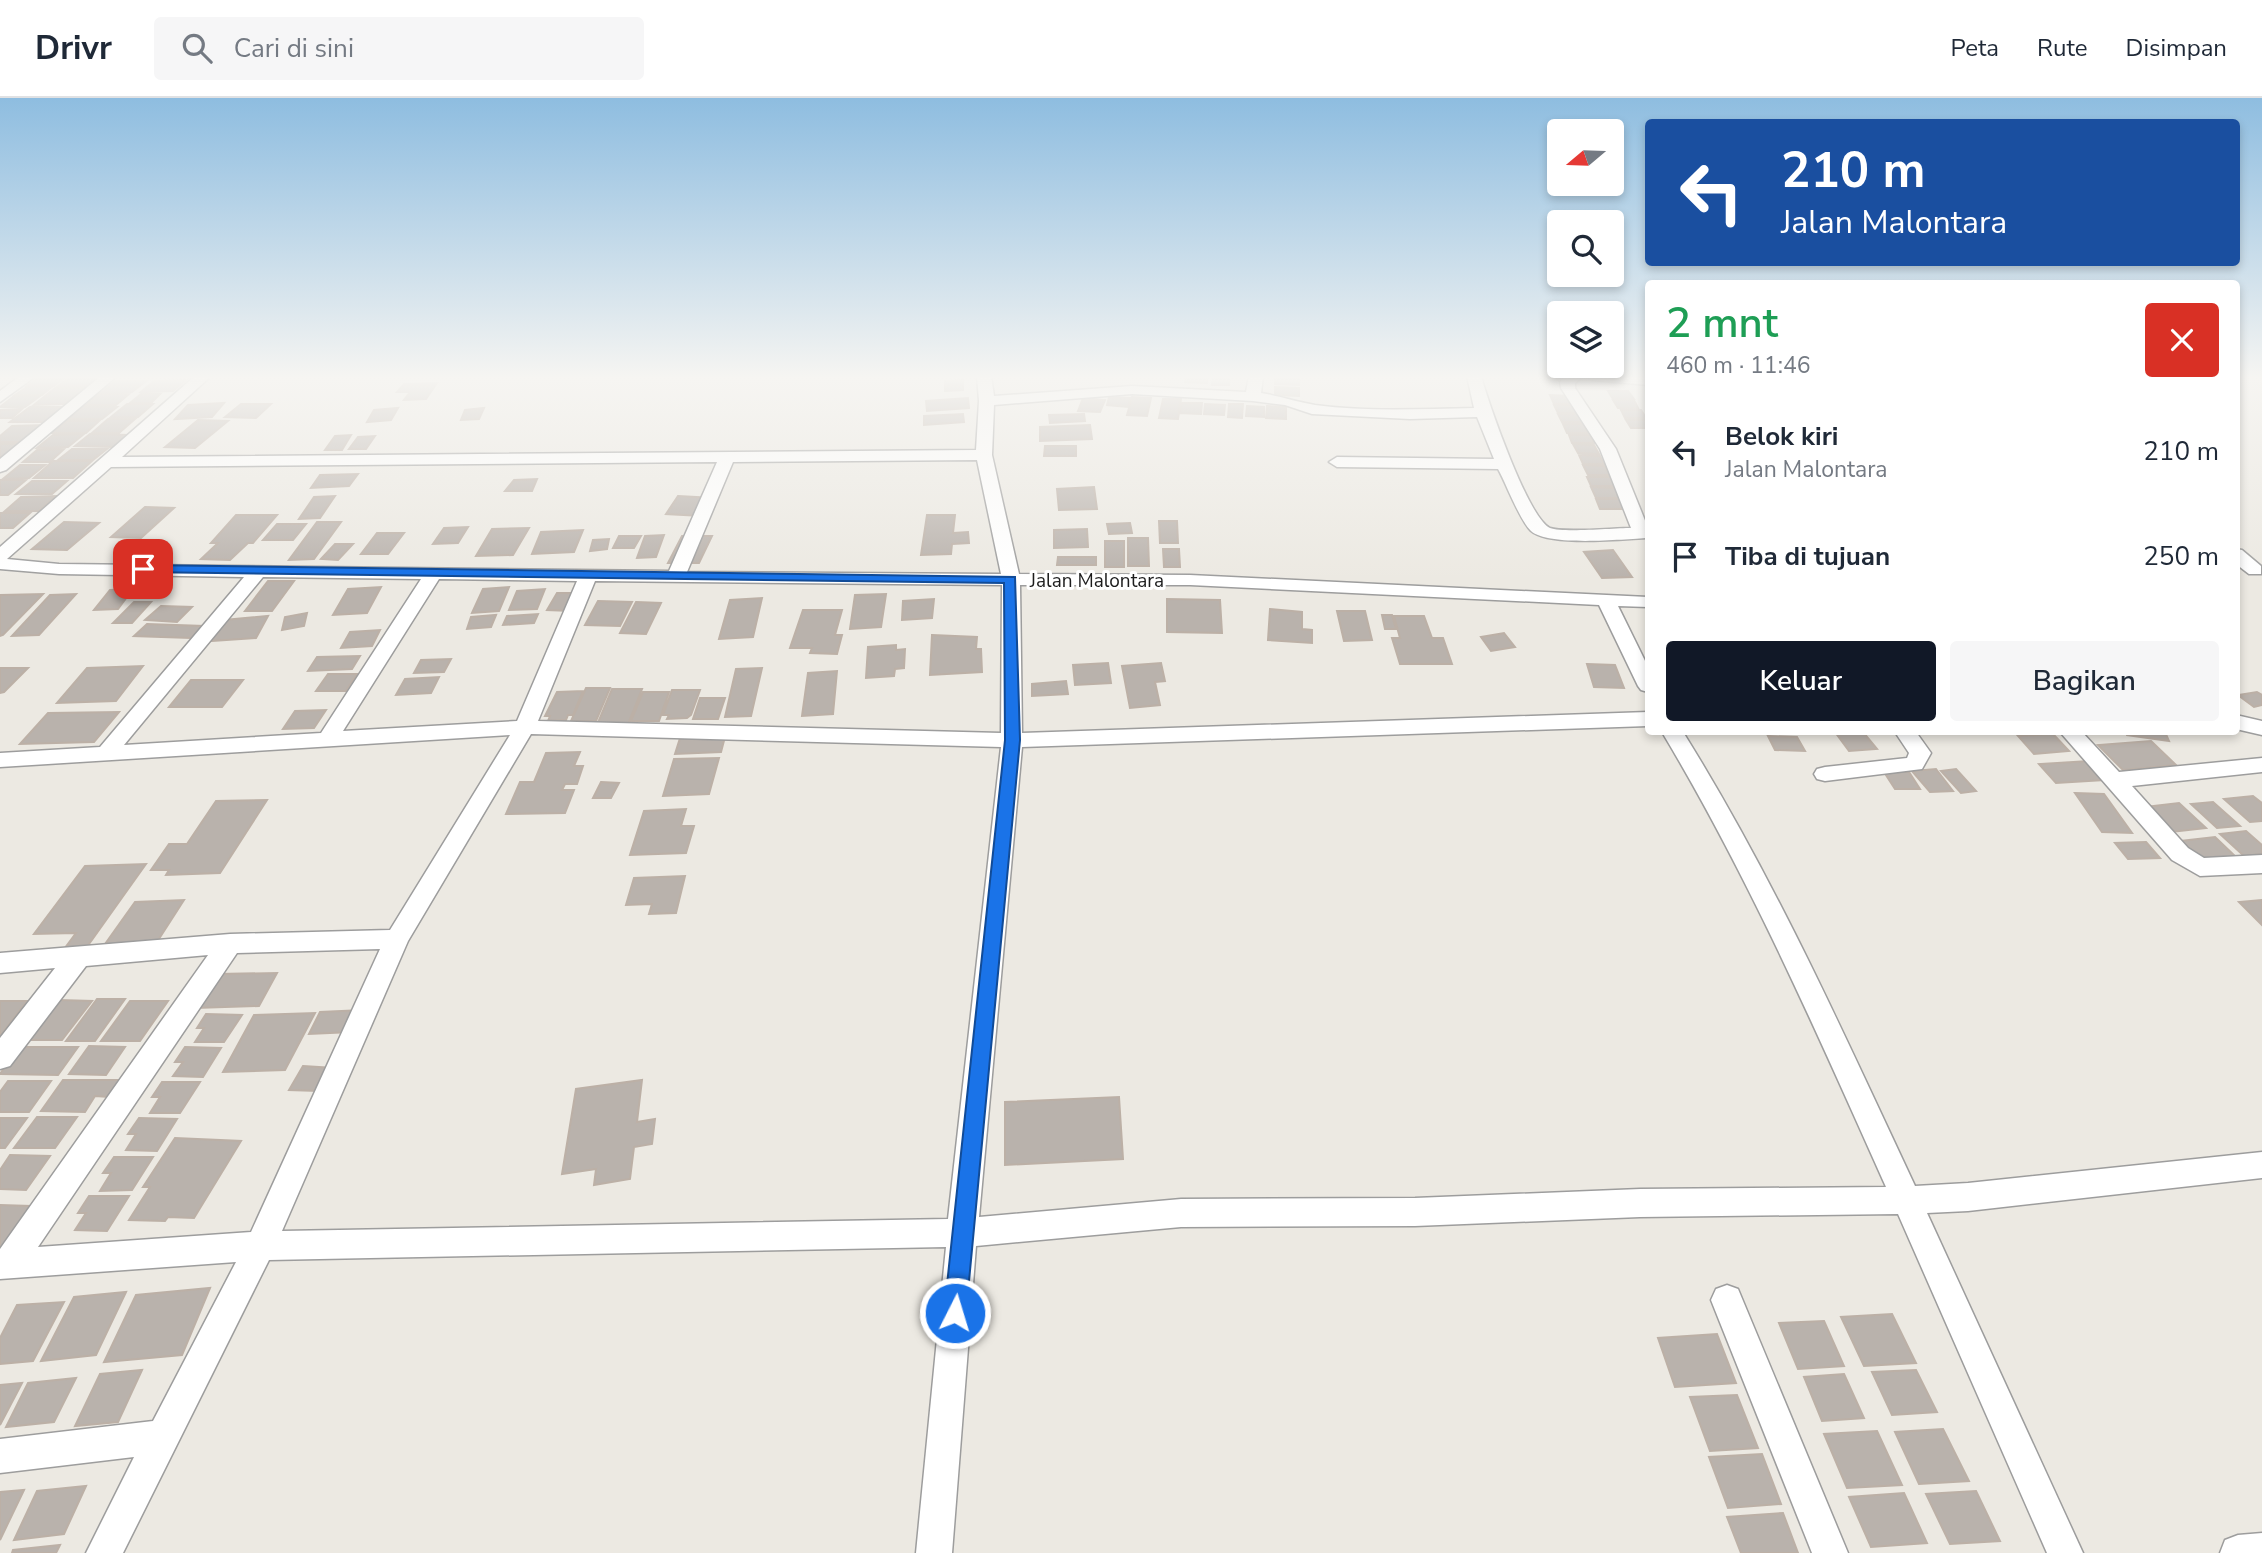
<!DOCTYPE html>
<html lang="id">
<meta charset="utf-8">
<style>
:root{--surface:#fff;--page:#f6f6f7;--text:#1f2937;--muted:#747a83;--line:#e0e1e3;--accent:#111827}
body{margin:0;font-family:"Nunito Sans",sans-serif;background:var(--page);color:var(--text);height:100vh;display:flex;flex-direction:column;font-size:26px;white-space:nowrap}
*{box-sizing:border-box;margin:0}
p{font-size:23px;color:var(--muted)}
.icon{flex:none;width:38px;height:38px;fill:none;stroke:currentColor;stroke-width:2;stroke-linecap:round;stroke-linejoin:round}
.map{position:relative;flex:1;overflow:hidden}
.sheet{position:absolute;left:1645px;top:182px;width:595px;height:455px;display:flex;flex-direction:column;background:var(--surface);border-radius:7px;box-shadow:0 4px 10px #0003}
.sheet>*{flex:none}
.top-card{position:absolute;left:1645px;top:21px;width:595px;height:147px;border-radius:7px;box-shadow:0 4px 10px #0003;background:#1a4fa0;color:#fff;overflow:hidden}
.needle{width:46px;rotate:251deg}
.buttons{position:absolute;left:1547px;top:21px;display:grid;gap:14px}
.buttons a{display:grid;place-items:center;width:77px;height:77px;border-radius:7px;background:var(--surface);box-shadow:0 4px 10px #0003;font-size:35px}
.pin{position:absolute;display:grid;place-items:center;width:60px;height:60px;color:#fff;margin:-30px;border-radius:14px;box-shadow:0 4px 10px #0006}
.me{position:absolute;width:77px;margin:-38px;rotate:5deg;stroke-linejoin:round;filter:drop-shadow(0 0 5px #0008)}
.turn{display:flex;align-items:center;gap:24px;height:147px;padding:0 21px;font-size:32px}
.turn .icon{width:91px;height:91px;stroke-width:2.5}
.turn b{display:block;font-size:49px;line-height:60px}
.round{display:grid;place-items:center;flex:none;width:74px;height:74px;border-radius:7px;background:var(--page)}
.overview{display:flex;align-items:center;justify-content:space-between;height:119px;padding:0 21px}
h1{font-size:42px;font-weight:600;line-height:52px;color:#1e9e55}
.action{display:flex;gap:14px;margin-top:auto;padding:14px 21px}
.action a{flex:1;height:80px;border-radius:7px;background:var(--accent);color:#fff;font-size:28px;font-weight:600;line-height:80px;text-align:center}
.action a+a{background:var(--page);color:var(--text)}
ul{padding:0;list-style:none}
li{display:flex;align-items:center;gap:21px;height:105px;padding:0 21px}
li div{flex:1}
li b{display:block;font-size:26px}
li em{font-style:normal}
header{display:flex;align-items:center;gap:42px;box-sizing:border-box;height:98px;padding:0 35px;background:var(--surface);border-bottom:2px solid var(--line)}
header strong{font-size:33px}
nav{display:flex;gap:38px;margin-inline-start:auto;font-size:24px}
.search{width:490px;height:63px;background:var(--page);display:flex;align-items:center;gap:18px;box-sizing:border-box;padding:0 24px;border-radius:7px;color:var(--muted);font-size:26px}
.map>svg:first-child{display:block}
</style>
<header>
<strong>Drivr</strong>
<div class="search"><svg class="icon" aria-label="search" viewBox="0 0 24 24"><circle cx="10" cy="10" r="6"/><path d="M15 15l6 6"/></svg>Cari di sini</div>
<nav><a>Peta</a><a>Rute</a><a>Disimpan</a></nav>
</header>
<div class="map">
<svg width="2262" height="1455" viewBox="0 0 2262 1455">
<rect width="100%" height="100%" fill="#ece9e2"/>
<path fill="#b9b2ac" stroke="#bcb0a6" stroke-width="2" d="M71,278h30l-13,10h-30z
M1186,278h21v7l-22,-1z
M1213,278h16v9h-17z
M1275,278l24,2v7l-24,-1z
M36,281h27l-9,7h-27z
M186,282l-13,11 -32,1 13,-11z
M963,282v10l-18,1v-10z
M115,283h31l-14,11 -31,1z
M437,285l-11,16 -22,1 6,-8h-13l7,-8z
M53,288l-11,9h-27l12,-8z
M1275,289l24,1v8l-24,-1z
M55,290h31l-21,16 -31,1z
M1608,293h20l6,8h-21z
M161,295l-10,10h-21l11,-9z
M99,296h30l-13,11h-30z
M1550,297l21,1 4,8h-21z
M14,298h26l-15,11h-25z
M1109,299l21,1 -2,9 -21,-2z
M1132,299l19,1 -4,18 -20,-1z
M968,300l1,10 -42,3 -1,-10z
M1083,300l22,2 -5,12 -22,-1z
M1163,301h18l-3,20 -19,-1z
M1613,302h21l4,8h-20z
M224,305l-12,14 -37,2 13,-14z
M1182,305h20l-1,11 -21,-1z
M127,306h26l-15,13h-27z
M241,306h30l-15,14 -31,-1z
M1205,306l20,1 -1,10 -20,-1z
M1229,306h14l-1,14 -14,-1z
M1554,307h21l4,8h-21z
M1247,308l17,1v10l-18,-1z
M1267,308l19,1v12l-20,-1z
M30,309h33l-18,15h-35z
M83,309h34l-15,12h-34z
M398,310l-7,12 -24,2 7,-12z
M484,310l-5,11 -18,1 4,-10z
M22,311l-10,9h-12v-8z
M1621,312h20l5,8h-21z
M963,316l1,8 -40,3v-9z
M1084,316l1,7 -35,2 -1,-8z
M1558,316h21l4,8h-21z
M108,321h27l-16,14h-27z
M198,322l30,1 -33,27 -30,-1z
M1626,322h21l1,8h-17z
M67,323h32l-13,12h-34z
M1563,326h21l4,9h-21z
M44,327l-20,17h-24v-6l12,-10z
M1090,327l2,14 -52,2v-14z
M84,336l-16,13 -31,1 16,-13z
M90,336l37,1 -14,12 -38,-1z
M351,337l-9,15h-17l10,-14z
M1569,337h21l4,8h-22z
M375,338l-9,13h-17l9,-12z
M0,346h23l-23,18z
M1573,346l21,1 5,9 -21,-1z
M1045,348h31v10h-32z
M64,351l-14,13h-27l14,-12z
M72,351h35l-14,11h-35z
M1579,357l21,1 4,8h-21z
M53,363h39l-19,17h-39z
M20,367h25l-16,13 -26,1z
M1583,367l22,1 5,9h-22z
M358,376l-9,12 -38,2 9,-13z
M1587,379h23l5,9h-24z
M537,381l-5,12h-27l9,-11z
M0,382h26l-18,15h-8z
M32,383h35l-15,13h-36z
M1094,389l3,22 -38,1 -2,-21z
M1591,389l25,1 5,10h-25z
M56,398l-17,15h-34l16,-14z
M335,398l-15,22 -21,1 15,-22z
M678,398l35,2 -11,18 -36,-2z
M1596,401h26l4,10h-26z
M145,409l29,1 -33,30 -30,-1z
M0,415h30l-17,15h-13z
M236,417h41l-24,28h-5l-18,17 -29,-1 17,-16h-7z
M927,417h28l-2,18 15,-1 1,11 -17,1 -1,10 -30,1z
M1159,423h18l1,22h-18z
M64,424l35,1 -32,27 -35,-1z
M317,424h24l-27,37 -25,1z
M1130,425l2,10 -23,1 -2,-10z
M277,426h29l-13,16h-30z
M468,429l-10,16 -25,1 11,-16z
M529,430l-16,27 -37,1 16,-27z
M1087,431l1,18 -34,1v-18z
M583,432l-9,22 -42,2 9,-22z
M377,435h27l-16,21h-27z
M664,437l-8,22 -19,1 8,-22z
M619,438h22l-7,12h-21z
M682,438h30l-13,27h-31z
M1128,440h20l1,28h-21z
M609,441l-2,10 -17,2 3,-11z
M1105,443h19v26h-19z
M335,446h18l-15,16 -17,-1z
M1163,451h16l1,18h-16z
M1613,452l19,27 -30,1 -18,-26z
M1058,459h38v8h-39z
M268,483h26l-22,30h-27z
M381,489l-14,26 -34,2 15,-26z
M509,489l-10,24 -27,2 11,-24z
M133,491l-15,20 -24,1 16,-20z
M545,491l-8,20 -28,1 8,-19z
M557,495h24l-9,18 -25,-1z
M43,496l-40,41 -3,1v-41z
M76,496l-37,41 -27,1 38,-41z
M886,496l-5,33 -31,2 5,-34z
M762,500l-9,39 -34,2 11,-39z
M934,501l-2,19 -30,2 1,-19z
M1167,501l53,1 2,33 -55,-1z
M598,503l34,1 -12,24 -35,-1z
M134,504h17l-19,21h-19z
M636,504l25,1 -15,31 -26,-1z
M161,508l31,1 -15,15 -32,-2z
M1270,511l32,3v17l10,1v13l-44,-3z
M803,512h39l-7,25h7l-5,19 -27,-1 2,-5h-22z
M1337,513h28l7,29 -28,1z
M307,515l-3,13 -22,4 3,-13z
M538,516l-4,9 -31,2 4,-9z
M496,517l-5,12 -24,2 4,-12z
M1382,517h10l4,14h-11z
M268,518l-12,22 -46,3 14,-21z
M1394,518h30l8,22h11l9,26h-52l-8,-26h8z
M147,526l56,2 -12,12 -57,-2z
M380,532l-8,16 -31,2 9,-16z
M1504,535l11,14 -24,4 -10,-14z
M932,537l45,2 -1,12h5l1,23 -52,3z
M896,547v5l9,-1 -1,19 -9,1 -1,7 -28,2 2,-31z
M360,558l-8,13 -44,2 9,-14z
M451,561l-7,13 -30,1 7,-13z
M1108,565l3,20 -36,2 -2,-20z
M1161,565l4,18 -10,1 5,23 -30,3 -8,-42z
M1587,566l28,1 9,23 -30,-1z
M143,568l-27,35 -59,2 30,-35z
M0,570h28l-24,24 -4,1z
M762,570l-11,48 -26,1 11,-48z
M837,573l-4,43 -31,2 6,-43z
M328,576h29l-11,17h-30z
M439,579l-8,16 -35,2 9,-16z
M191,582h52l-21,27h-53z
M1066,583l2,13 -36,2v-12z
M586,590h24l-14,33h-25z
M612,591h30l-14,35 -31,1z
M672,592h28l-9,25 -4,3 -20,1 2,-4h-6z
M583,593l-10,24h-5l-2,5 -18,1 2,-5h-5l12,-24z
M643,594h26l-10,29h-28z
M2257,594l5,3v10l-8,2 -16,-12z
M700,600h25l-7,21h-25z
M326,612l-12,18 -31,1 12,-18z
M119,614l-25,30 -74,2 28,-31z
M1835,634h28l14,17 -28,2z
M2126,634h39l4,9 -42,-6z
M726,635l-5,19 -46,2 6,-19z
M2053,636l16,17 -35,3 -16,-18z
M1768,638l29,1 8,14 -30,-1z
M2151,643l25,24 -53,5 -25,-25z
M580,654l-6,14h9l-6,18h-12l-3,6h12l-9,23 -59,1 14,-32h14l12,-29z
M719,660l-10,36 -46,2 11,-37z
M2089,663l18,19 -51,3 -17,-19z
M1936,671l17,22 -23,1 -18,-21z
M1956,671l20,22 -15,2 -20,-22z
M1884,674h25l11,17h-25z
M601,684l18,1 -8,15h-18z
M2075,695l29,1 28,39 -30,-1z
M2253,698l9,7v18l-12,1 -26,-23z
M267,702l-47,73 -54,2 3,-5h-18l18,-26h18l29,-43z
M2213,704l27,24 -23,2 -26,-24z
M2179,705l27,25 -35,4 -26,-25z
M686,711l-5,17h13l-8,27 -56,2 14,-44z
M2246,733l16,14v9l-18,2 -24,-22z
M2215,739l23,22 -36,4 -22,-22z
M2146,744l14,16 -32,1 -13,-16z
M146,766l-62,87 -22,1 14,-19 -42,1 51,-68z
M685,778l-9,37 -27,1 3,-10 -26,1 8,-27z
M184,802l-29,45 -52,2 32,-45z
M2262,802v25l-23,-23z
M277,875l-18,33 -63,2 21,-34z
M97,901h28l-30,42h-29z
M58,902l34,1 -30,39h-34z
M0,903h27l-27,35z
M130,903h38l-28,40h-39z
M362,912l-10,22 -43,2 11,-22z
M315,915l-30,57 -62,2 31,-57z
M206,916l36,1 -18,27h-29l9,-14h-7z
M89,948l36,1 -19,28 -37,-1z
M19,949h59l-20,28 -58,-1z
M185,949l36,1 -18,29 -30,-1 10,-14h-8z
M303,968l30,2 -14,23 -30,-1z
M63,982h58l-12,17 -14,-1 -10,16 -44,-1z
M642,982l-5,42 18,-3 -3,25 -18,3 -4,32 -36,6 2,-16 -34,5 14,-85z
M8,983h43l-22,31h-29v-20z
M162,984h38l-20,31h-30l10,-16h-8z
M1119,999l4,62 -118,6v-63z
M37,1019h40l-22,31h-41z
M0,1020h27l-22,30h-5z
M139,1020l38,1 -20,32 -31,-1 10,-16h-8z
M175,1040l66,3 -47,77 -26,-1 -3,4 -36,-1 21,-33h-7z
M10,1057l40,1 -24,34 -26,-1v-19z
M114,1059h39l-21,33 -32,1 11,-18h-8z
M89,1098h40l-22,35 -32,-1 11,-17h-8z
M0,1107l30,1 -30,44z
M210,1190l-28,67 -78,7 32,-67z
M126,1194l-30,63 -55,6 33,-64z
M64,1204l-31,59 -33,3v-26l17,-33z
M1892,1216l24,49 -52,3 -23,-49z
M1824,1223l20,45 -46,3 -19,-46z
M1717,1236l19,49 -61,4 -17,-49z
M142,1272l-24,52 -43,4 25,-52z
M1916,1272l21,42 -45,3 -20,-43z
M1844,1276l20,44 -42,3 -18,-44z
M76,1280l-22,44 -48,5 22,-44z
M22,1285l-22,42v-40z
M1737,1297l21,53 -48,3 -20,-54z
M1943,1331l26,52 -50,3 -24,-52z
M1877,1333l25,54 -55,3 -23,-54z
M1762,1356l19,50 -53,4 -19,-51z
M86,1388l-22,48 -50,6 23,-49z
M24,1392l-24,50v-48z
M1976,1393l24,50 -50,3 -24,-50z
M1904,1395l23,50 -56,4 -22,-50z
M1783,1415l15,40h-57l-14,-36z
M60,1447l-4,8h-44l1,-3z"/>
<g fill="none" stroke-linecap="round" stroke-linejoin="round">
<g stroke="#9d9d9d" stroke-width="3">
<path id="minor" d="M20,278h16l-36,26v-11z
M101,278h16l-111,94 -6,2v-13z
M195,278h16l-89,81 854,-7 3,-49 -2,-25h14l3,20 138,-10 114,6 3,-16h14l-2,17c19,3 36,9 54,12 52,7 107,4 159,3l-7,-32h14c7,26 47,142 69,152 13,5 64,0 81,0l-31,-79 -39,-61 -1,-6 6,-6h17l-8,7v5l41,61 32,79v10c-24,1 -99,9 -117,-7 -12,-12 -24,-46 -33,-62l-161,-2 -8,-5 8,-5 157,2 -17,-42 -67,2 -98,-5 -27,-9 -32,-4 -121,-7 -138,11 -2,50 27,119 171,1 458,22v10l-30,-1 30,61v25l-7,-2 -3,-4 -39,-81 -409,-20h-170l2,148 626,-21v14l-626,21 -43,470 202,-18 234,-1 225,-9 246,-2c-69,-154 -137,-310 -224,-455h21c90,144 160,300 232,454l53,-3 294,-31v26l-294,33 -41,2 156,340h-36l-149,-339 -258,3 -225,9 -234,1 -205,19 -24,307h-36l30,-306 -677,13 -146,293h-37l48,-96 -134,16v-34l153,-18 83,-159 -236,17v-30l208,-294 -122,11 -76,100 -10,3v-31l55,-70 -55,5v-20l230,-19 160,-4 120,-195 -510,32v-14l100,-6 144,-170 -185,-3 -59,-5v-22zM977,362l24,114 -314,-2 46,-110zM717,364l-48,109 -610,-7 -52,-5 104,-92zM263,479l158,2 -100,154 -197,12zM439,481l138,2 -60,140 -174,10zM595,483l407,4 -1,148 -463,-12zM531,636l470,13 -53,472 -666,12 126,-290zM380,851l-129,283 -213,15 199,-294z
M1585,278l63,1v8l-56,-5z
M2236,451l6,1 19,16v8h-12l-13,-10z
M2236,617l26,6v14l-26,-6z
M1895,634h21l15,21 -9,16 -97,12 -8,-2 -3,-5 3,-5 8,-2 82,-9 2,-5z
M2060,634h22l37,40 143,-14v14l-130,14 56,62 16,10 58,-3v18l-62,3 -28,-16z
M1727,1187l11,4 110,264h-36l-101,-253 5,-11z
M2262,1435v20h-42l5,-13 13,-5z"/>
</g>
<use href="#minor" fill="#fff" fill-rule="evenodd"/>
</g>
<linearGradient id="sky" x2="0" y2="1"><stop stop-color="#8ebde0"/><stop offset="0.58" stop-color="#f6f5f2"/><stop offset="1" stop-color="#f6f5f2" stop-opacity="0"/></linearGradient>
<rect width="2262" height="482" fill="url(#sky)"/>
<path fill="#1a73e8" stroke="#114b97" stroke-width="2" d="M143,467l872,12 5,163 -54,573 -3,8 -8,3 -8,-3 -3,-8 61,-573 -1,-157 -866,-11v-6z"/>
<g text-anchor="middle" stroke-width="6" stroke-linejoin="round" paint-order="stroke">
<g font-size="19" fill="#1c1c1c" stroke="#fff">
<text x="1097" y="489">Jalan Malontara</text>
</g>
</g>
</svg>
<div class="buttons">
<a><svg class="needle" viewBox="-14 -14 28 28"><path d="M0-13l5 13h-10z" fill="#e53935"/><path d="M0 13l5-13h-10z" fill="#747a83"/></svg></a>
<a><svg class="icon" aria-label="search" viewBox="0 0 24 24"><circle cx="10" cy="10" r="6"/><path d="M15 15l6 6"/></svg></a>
<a><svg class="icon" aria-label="layers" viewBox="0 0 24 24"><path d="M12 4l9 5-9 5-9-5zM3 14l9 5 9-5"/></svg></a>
</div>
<div class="pin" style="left:143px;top:471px;background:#d93025"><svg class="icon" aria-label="arrive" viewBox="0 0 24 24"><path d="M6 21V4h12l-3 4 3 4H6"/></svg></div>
<svg class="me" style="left:955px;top:1215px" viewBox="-20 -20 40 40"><circle r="17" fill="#1a73e8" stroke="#fff" stroke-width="3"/><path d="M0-11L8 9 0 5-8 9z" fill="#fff"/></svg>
<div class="top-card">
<div class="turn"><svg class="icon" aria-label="left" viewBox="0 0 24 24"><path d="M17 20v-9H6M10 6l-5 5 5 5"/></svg><div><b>210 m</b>Jalan Malontara</div></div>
</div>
<section class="sheet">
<div class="overview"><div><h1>2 mnt</h1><p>460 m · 11:46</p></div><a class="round" style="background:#d93025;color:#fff"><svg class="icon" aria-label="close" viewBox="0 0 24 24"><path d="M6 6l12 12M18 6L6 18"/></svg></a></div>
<ul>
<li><svg class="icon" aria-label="left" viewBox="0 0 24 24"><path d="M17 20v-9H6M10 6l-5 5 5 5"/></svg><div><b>Belok kiri</b><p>Jalan Malontara</p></div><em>210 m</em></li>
<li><svg class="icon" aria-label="arrive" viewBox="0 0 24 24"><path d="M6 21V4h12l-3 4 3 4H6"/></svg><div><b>Tiba di tujuan</b></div><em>250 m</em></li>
</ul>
<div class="action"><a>Keluar</a><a>Bagikan</a></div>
</section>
</div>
